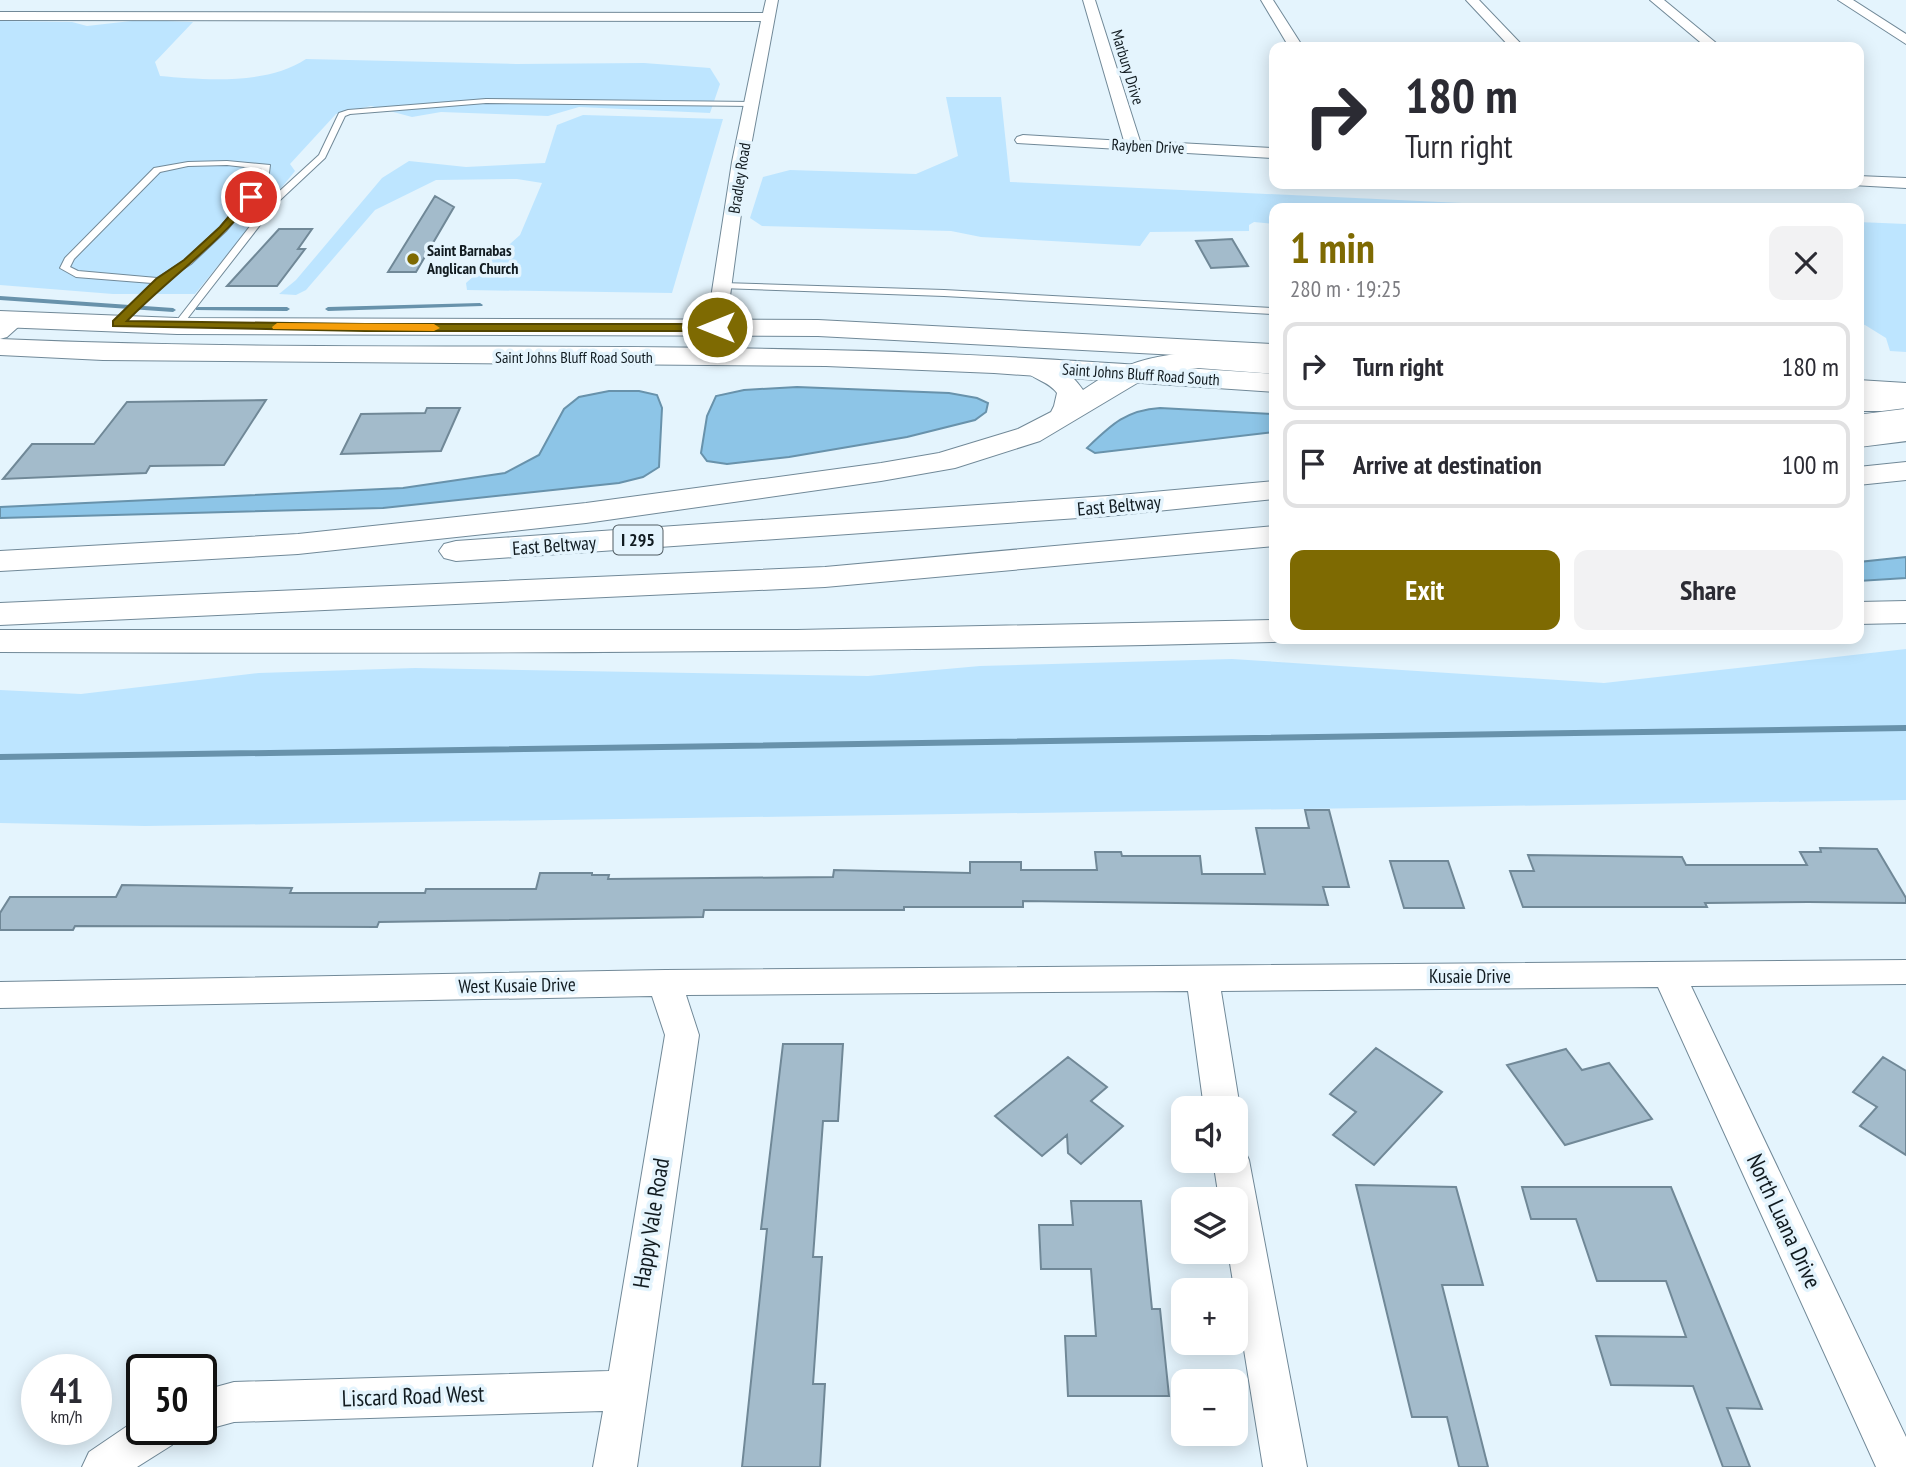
<!DOCTYPE html>
<meta charset="utf-8">
<style>
:root{--surface:#fff;--page:#f2f2f3;--text:#2b2b33;--muted:#7c7c81;--line:#e1e1e2;--accent:#7e6a02}
body{margin:0;font-family:"PT Sans Narrow",sans-serif;background:var(--page);color:var(--text);height:100vh;display:flex;flex-direction:column;font-size:26px;white-space:nowrap}
*{box-sizing:border-box;margin:0}
p{font-size:23px;color:var(--muted)}
.icon{flex:none;width:38px;height:38px;fill:none;stroke:currentColor;stroke-width:2;stroke-linecap:round;stroke-linejoin:round}
.map{position:relative;flex:1;overflow:hidden}
.sheet{position:absolute;left:1269px;top:203px;width:595px;height:441px;display:flex;flex-direction:column;background:var(--surface);border-radius:14px;box-shadow:0 4px 18px #0003}
.sheet>*{flex:none}
.guide{position:absolute;left:1269px;top:42px;width:595px;height:147px;border-radius:14px;box-shadow:0 4px 18px #0003;background:#fff;color:var(--text);overflow:hidden}
.buttons{position:absolute;left:1171px;top:1096px;display:grid;gap:14px}
.buttons a{display:grid;place-items:center;width:77px;height:77px;border-radius:14px;background:var(--surface);box-shadow:0 4px 18px #0003;font-size:35px}
.speed{position:absolute;left:21px;top:1354px;display:flex;gap:14px;font-size:35px;font-weight:700;text-align:center}
.speed>*{display:grid;place-content:center;width:91px;height:91px;border-radius:50%;background:var(--surface);box-shadow:0 4px 18px #0003;line-height:1}
.speed small{font-size:18px;font-weight:400}
.speed .limit{border:4px solid #111;border-radius:10px;background:#fff;color:#111}
.pin{position:absolute;display:grid;place-items:center;width:60px;height:60px;color:#fff;margin:-30px;border:4px solid #fff;border-radius:50%;box-shadow:0 2px 7px #0007}
.me{position:absolute;width:77px;margin:-38px;rotate:270deg;stroke-linejoin:round;filter:drop-shadow(0 0 5px #0008)}
.turn{display:flex;align-items:center;gap:24px;height:147px;padding:0 21px;font-size:32px}
.turn .icon{width:91px;height:91px;stroke-width:2.5}
.turn b{display:block;font-size:49px;line-height:60px}
.round{display:grid;place-items:center;flex:none;width:74px;height:74px;border-radius:14px;background:var(--page)}
.headline{display:flex;align-items:center;justify-content:space-between;height:119px;padding:0 21px}
h1{font-size:42px;font-weight:800;line-height:52px;color:var(--accent)}
.primary-button{display:flex;gap:14px;margin-top:auto;padding:14px 21px}
.primary-button a{flex:1;height:80px;border-radius:14px;background:var(--accent);color:#fff;font-size:28px;font-weight:800;line-height:80px;text-align:center}
.primary-button a+a{background:var(--page);color:var(--text)}
ul{padding:0;list-style:none}
li{display:flex;align-items:center;gap:21px;height:88px;margin:0 14px 10px;padding:0 7px;border:4px solid var(--line);border-radius:14px}
li div{flex:1}
li b{display:block;font-size:26px}
li em{font-style:normal}
.map>svg:first-child{display:block}
</style>
<div class="map">
<svg width="1906" height="1467" viewBox="0 0 1906 1467">
<rect width="100%" height="100%" fill="#e4f4fd"/>
<path fill="#bde5ff" d="M140,20l53,2 -38,40 5,14c45,4 107,9 146,-17l210,5 128,-1 66,5 10,16 -10,29 -131,-6 -31,9 -107,-4 -29,5 -41,-11 -35,8 -46,50 5,7 -100,123h-82l-113,-9v-264l72,1 15,4z
M946,97h55l9,85 561,26h-297v16l-20,-2 -5,3v6l-99,1 -10,14 -159,-9 -30,-6 -189,-5 -12,-8 13,-41 27,-7 126,4 42,-18z
M583,115l140,4 -51,174 -205,-3 -1,-7 54,-48 22,-52 -25,-4 -81,1 -61,30 -69,80 -10,5 -17,-1 17,-14 86,-102 27,-17 57,6 79,-4 12,-38z
M1858,222l48,2v128l-16,-1 -4,-13 -21,-13 -6,-1z
M1906,649v151l-1761,26 -145,-3v-133l81,4 178,-21 156,-5 453,8 112,-10 252,-7 372,24z"/>
<path fill="#8dc5e7" stroke="#6892ab" stroke-width="2" d="M797,387l152,6 28,5 11,5 -2,9 -11,8 -68,17 -118,20 -62,7 -20,-3 -6,-8 6,-37 9,-20 28,-6z
M609,391h30l18,4 5,13 -3,59 -16,10 -24,6 -236,25 -383,10v-11l403,-19 102,-15 34,-18 25,-46 15,-12z
M1160,408l114,6v18l-179,21 -8,-5c24,-23 39,-38 73,-40z
M1906,557v21l-47,3v-19z"/>
<g fill="none" stroke-linecap="round" stroke-linejoin="round">
<path fill="#6892ab" fill-rule="evenodd" d="M0,296l173,12 3,2 -3,2 -173,-12z
M480,303l3,2 -1,1 -154,5 -3,-2 3,-2z
M198,307h89l3,2 -3,2 -91,-1v-2z
M1906,725v6l-1906,29v-6z"/>
</g>
<path fill="#a3bbcb" stroke="#708897" stroke-width="2" d="M435,196l19,11 -38,65h-28z
M279,229h33l-14,20h7l-28,37h-50z
M1232,239l16,27 -37,2 -15,-27z
M266,400l-42,65 -74,1 -4,7 -143,6 29,-35h62l33,-42z
M427,408h33l-19,43 -100,3 20,-40 64,-1z
M1305,810h24l20,77h-26l5,18 -305,-4v6h-119v3h-200l-1,7 -324,5 -2,5 -302,-1 -2,4h-73v-17l10,-16h106l6,-12 170,3 -2,5h135l1,-4h110l4,-16h52v2h17l-1,4 225,-2 1,-7 136,3v-11h51v8h76l-2,-18h26l1,4h78l2,18h63l-9,-46h53z
M1820,848l57,1 29,49v5l-98,-1 -103,1 2,4h-184l-13,-36h24l-6,-16 154,2 4,8h121l-7,-13h21z
M1390,861h58l16,47h-60z
M783,1044h60l-5,77h-15l-10,136h9l-9,127h12l-5,83h-78l25,-238h-6z
M1376,1048l66,44 -68,73 -41,-30 23,-23 -26,-18z
M1566,1049l16,21 27,-7 43,56 -87,26 -58,-80z
M1068,1057l39,30 -16,14 32,25 -42,38 -13,-11 -1,-18 -25,21 -47,-40z
M1883,1057l23,14v84l-46,-29 17,-19 -24,-15z
M1356,1185l100,2 27,98h-41l46,182h-29l-12,-50h-35z
M1522,1187h149l91,222 -35,-1 23,59h-27l-30,-81 -82,-1 -15,-49 90,1 -20,-56h-69l-21,-62h-45z
M1071,1201h70l11,108h8l9,87h-101l-3,-60h31l-5,-67h-50l-2,-44h34z"/>
<g fill="none" stroke-linecap="round" stroke-linejoin="round">
<g stroke="#718998" stroke-width="2">
<path id="service" d="M486,99l266,3 4,2 -4,2 -266,-3 -136,11 -5,2 -20,42 -47,44 -98,126h-6v-4l98,-126 47,-43 20,-42 9,-3z
M227,161l43,4 -2,16 -42,50 -35,33 -29,19 -42,43h-6v-4l38,-39 -76,-6 -16,-9 5,-10 89,-90 34,-6zM227,165l35,4 -2,12 -40,46 -35,33 -28,18 -79,-7 -8,-4 4,-8 86,-87 28,-6z
M723,283l221,7 330,18v6l-330,-18 -224,-8v-4z"/>
</g>
<g stroke="#718998" stroke-width="2">
<path id="minor" d="M766,0h12l-30,162 -26,194 -3,4h-14l-3,-4 30,-194 29,-141 -761,-1v-8l763,1z
M1083,0h12l45,141 134,7v10l-257,-15 -2,-3 2,-3 6,-2 101,6z
M1261,0h12l30,47h-14z
M1466,0h13l45,47h-14z
M1650,0h14l57,47h-15z
M1838,0h15l53,34v10z
M1858,176l48,2v10l-54,-3 6,-1z
M16,314l10,6 -19,17 -7,2v-16z
M1906,960v24l-215,2 215,451v30h-30l-218,-480 -437,4 19,117 -4,9v-9h-32l-16,-117 -502,4 13,40 -62,432h-44l10,-56 -369,11 -33,9 -4,-1h4v-39l33,-9 375,-11 56,-336 -13,-39 -652,12v-26l665,-12z
M1236,1146l8,3 5,11 58,307h-44l-35,-216h8v-52h-17l-6,-39h23z
M142,1416v14h36l-6,15 -35,22h-55l7,-15z"/>
</g>
<g stroke="#718998" stroke-width="2">
<path id="secondary" d="M0,311l177,7 641,2 456,24v16l-456,-24 -641,-2 -177,-7z
M0,339c275,12 551,4 826,11 150,3 299,14 448,24v18l-280,-19 -168,-7 -723,-6 -103,-5z
M1858,380l48,3v18l-48,-3z"/>
</g>
<g stroke="#718998" stroke-width="2">
<path id="motorway" d="M1198,352l76,6v16l-76,-6 -44,5 -114,68 -85,27 -74,13 -295,42 -288,31 -298,17v-20l298,-17 288,-31 295,-40 58,-10 79,-24 33,-17 3,-6 3,-13c-9,-13 -26,-13 -35,-26l4,-6c23,-6 45,11 57,29 39,-27 69,-35 115,-38z
M1858,393h48v18h-48z
M1906,462v18l-48,5v-18z
M1274,481v18l-166,17 -652,45 -12,-3 -5,-7 5,-7 12,-3 652,-45z
M1274,526v20l-449,41 -825,38v-22l825,-36z
M1906,601v22l-48,1v-22z
M1274,620v19h12l-12,3c-425,11 -849,12 -1274,10v-22h797z"/>
</g>
<use href="#service" fill="#fff" fill-rule="evenodd"/>
<use href="#minor" fill="#fff" fill-rule="evenodd"/>
<use href="#secondary" fill="#fff" fill-rule="evenodd"/>
<use href="#motorway" fill="#fff" fill-rule="evenodd"/>
<g stroke="#718998" stroke-width="34" stroke-linecap="butt">
<path id="motorway-bridge" d="M1858,431l48,-6"/>
</g>
<use href="#motorway-bridge" stroke="#fff" stroke-width="32"/>
</g>
<path fill="#7e6a02" stroke="#524501" stroke-width="2" d="M247,195l8,2c-37,48 -86,81 -128,124l238,3h352l6,3 -6,4h-352l-252,-5v-5l43,-42 28,-19 36,-33z"/>
<path fill="#f59e0b" d="M277,323l157,1 6,4 -6,3 -161,-2 -1,-2z"/>
<circle fill="#7e6a02" stroke="#e4f4fd" stroke-width="2.5" cx="413" cy="259" r="7"/>
<g text-anchor="middle" stroke-width="7" stroke-linejoin="round" paint-order="stroke">
<g font-size="16" fill="#111b20" stroke="#e4f4fd">
<text transform="translate(1128 67) rotate(73)" y="6">Marbury Drive</text>
<text transform="translate(1148 146) rotate(3)" y="6">Rayben Drive</text>
<text transform="translate(739 178) rotate(-81)" y="6">Bradley Road</text>
<text x="574" y="363">Saint Johns Bluff Road South</text>
<text transform="translate(1141 374) rotate(4)" y="6">Saint Johns Bluff Road South</text>
</g>
<g font-size="16" font-weight="bold" fill="#111b20" stroke="#e4f4fd" text-anchor="start">
<text x="427" y="256">Saint Barnabas<tspan x="427" dy="18">Anglican Church</tspan></text>
</g>
<rect fill="#e4f4fd" stroke="#505c62" stroke-width="2" x="613.5" y="525.5" width="49" height="29" rx="5"/>
<g font-size="18" font-weight="bold" fill="#111b20">
<text x="638" y="546">I 295</text>
</g>
<g font-size="19" fill="#111b20" stroke="#e4f4fd">
<text transform="translate(1119 505) rotate(-5)" y="7">East Beltway</text>
<text transform="translate(554 545) rotate(-4)" y="7">East Beltway</text>
<text x="1470" y="983">Kusaie Drive</text>
<text transform="translate(517 985) rotate(-1)" y="7">West Kusaie Drive</text>
</g>
<g font-size="23" fill="#111b20" stroke="#e4f4fd">
<text transform="translate(1784 1221) rotate(65)" y="8">North Luana Drive</text>
<text transform="translate(651 1223) rotate(-81)" y="8">Happy Vale Road</text>
<text transform="translate(413 1396) rotate(-2)" y="8">Liscard Road West</text>
</g>
</g>
</svg>
<div class="buttons">
<a><svg class="icon" aria-label="sound" viewBox="0 0 24 24"><path d="M4 9h4l5-4v14l-5-4H4zM17 9q2 3 0 6"/></svg></a>
<a><svg class="icon" aria-label="layers" viewBox="0 0 24 24"><path d="M12 4l9 5-9 5-9-5zM3 14l9 5 9-5"/></svg></a>
<a>+</a>
<a>−</a>
</div>
<div class="speed"><div>41<small>km/h</small></div><div class="limit">50</div></div>
<div class="pin" style="left:251px;top:197px;background:#d93025"><svg class="icon" aria-label="arrive" viewBox="0 0 24 24"><path d="M6 21V4h12l-3 4 3 4H6"/></svg></div>
<svg class="me" style="left:717px;top:327px" viewBox="-20 -20 40 40"><circle r="17" fill="#7e6a02" stroke="#fff" stroke-width="3"/><path d="M0-11L8 9 0 5-8 9z" fill="#fff"/></svg>
<div class="guide">
<div class="turn"><svg class="icon" aria-label="right" viewBox="0 0 24 24"><path d="M7 20v-9h11M14 6l5 5-5 5"/></svg><div><b>180 m</b>Turn right</div></div>
</div>
<section class="sheet">
<div class="headline"><div><h1>1 min</h1><p>280 m · 19:25</p></div><a class="round"><svg class="icon" aria-label="close" viewBox="0 0 24 24"><path d="M6 6l12 12M18 6L6 18"/></svg></a></div>
<ul>
<li><svg class="icon" aria-label="right" viewBox="0 0 24 24"><path d="M7 20v-9h11M14 6l5 5-5 5"/></svg><div><b>Turn right</b></div><em>180 m</em></li>
<li><svg class="icon" aria-label="arrive" viewBox="0 0 24 24"><path d="M6 21V4h12l-3 4 3 4H6"/></svg><div><b>Arrive at destination</b></div><em>100 m</em></li>
</ul>
<div class="primary-button"><a>Exit</a><a>Share</a></div>
</section>
</div>
